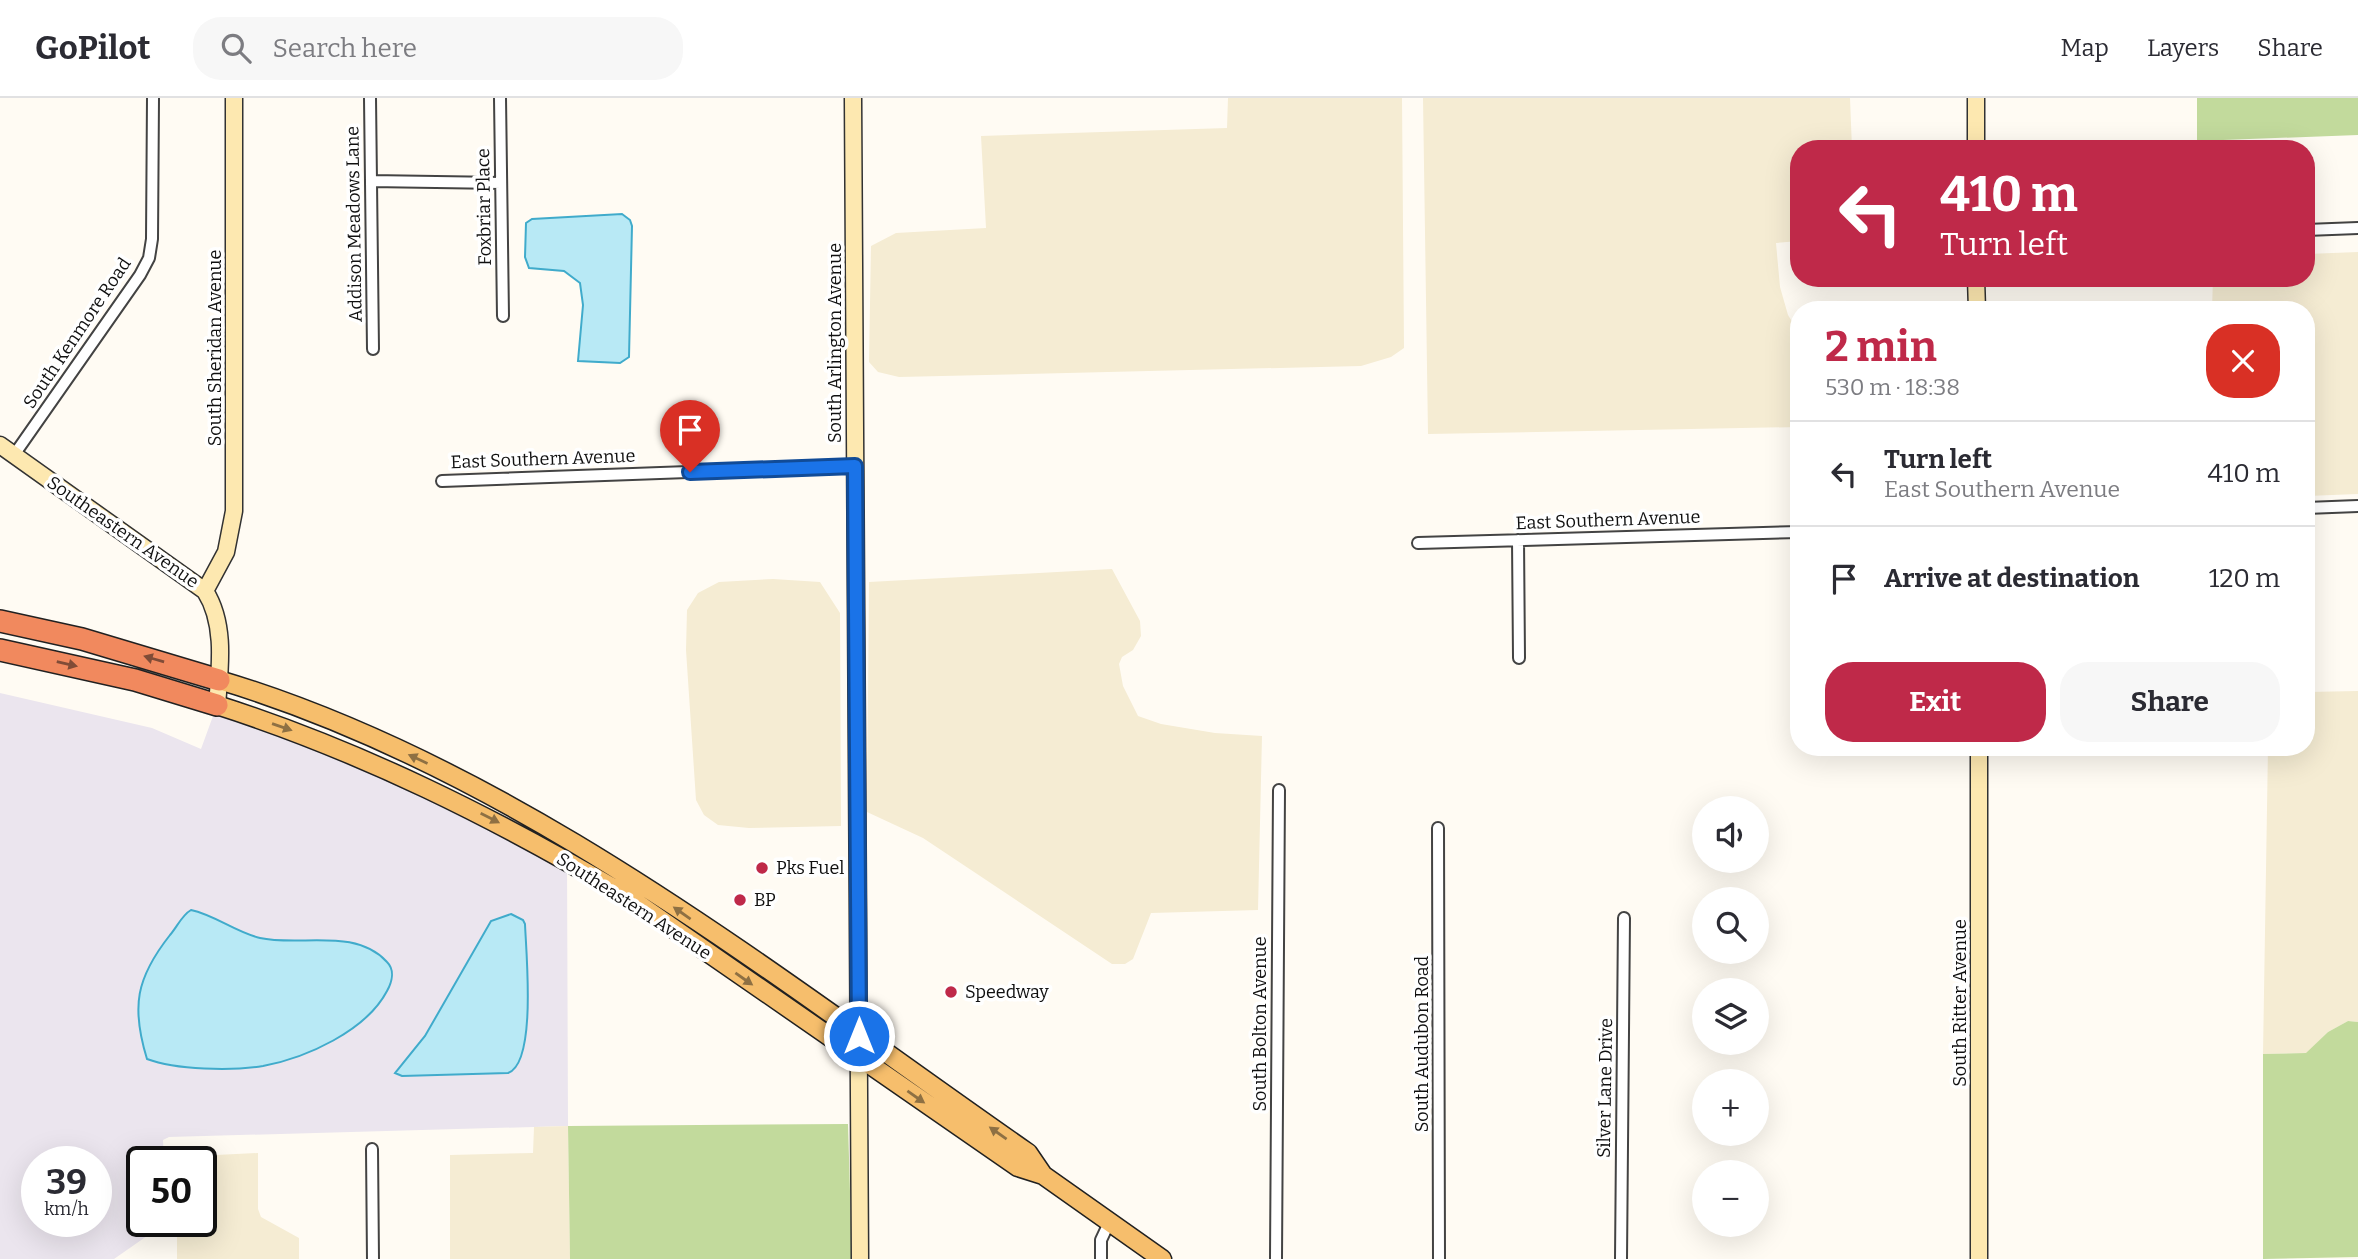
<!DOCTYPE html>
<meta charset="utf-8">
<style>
:root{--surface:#fff;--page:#f7f7f7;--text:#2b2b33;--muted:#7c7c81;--line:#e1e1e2;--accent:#bf2949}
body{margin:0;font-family:Bitter,serif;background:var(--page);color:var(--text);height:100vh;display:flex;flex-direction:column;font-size:26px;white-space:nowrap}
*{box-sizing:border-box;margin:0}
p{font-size:23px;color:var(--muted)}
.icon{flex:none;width:38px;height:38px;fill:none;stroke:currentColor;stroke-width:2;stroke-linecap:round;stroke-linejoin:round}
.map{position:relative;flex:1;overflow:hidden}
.side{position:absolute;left:1790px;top:203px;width:525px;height:455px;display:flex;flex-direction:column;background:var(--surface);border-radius:28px;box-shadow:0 7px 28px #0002}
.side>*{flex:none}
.hud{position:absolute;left:1790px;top:42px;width:525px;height:147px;border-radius:28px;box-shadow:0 7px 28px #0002;background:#bf2949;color:#fff;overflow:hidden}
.buttons{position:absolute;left:1692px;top:698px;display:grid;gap:14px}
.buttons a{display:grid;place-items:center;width:77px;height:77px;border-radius:50%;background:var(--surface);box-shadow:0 7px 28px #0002;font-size:35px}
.speed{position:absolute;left:21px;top:1048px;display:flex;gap:14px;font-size:35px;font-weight:700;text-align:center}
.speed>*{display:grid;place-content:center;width:91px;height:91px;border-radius:50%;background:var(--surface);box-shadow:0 7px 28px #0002;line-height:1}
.speed small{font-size:18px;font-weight:400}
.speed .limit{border:4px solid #111;border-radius:10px;background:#fff;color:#111}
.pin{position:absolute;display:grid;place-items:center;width:60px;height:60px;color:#fff;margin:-72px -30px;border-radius:50% 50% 50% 0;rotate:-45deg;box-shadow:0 0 7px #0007}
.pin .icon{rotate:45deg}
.me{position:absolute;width:77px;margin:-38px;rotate:0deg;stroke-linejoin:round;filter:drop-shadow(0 0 5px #0008)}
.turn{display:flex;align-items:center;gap:24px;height:147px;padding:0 35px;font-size:32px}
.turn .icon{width:91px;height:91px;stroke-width:2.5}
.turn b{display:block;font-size:49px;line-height:60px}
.round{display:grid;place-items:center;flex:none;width:74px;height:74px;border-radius:28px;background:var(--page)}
.overview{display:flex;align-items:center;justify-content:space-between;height:119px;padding:0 35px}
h1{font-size:42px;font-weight:700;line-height:52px;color:var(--accent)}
.action{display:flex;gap:14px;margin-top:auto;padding:14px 35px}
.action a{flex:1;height:80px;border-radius:28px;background:var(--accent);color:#fff;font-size:28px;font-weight:700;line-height:80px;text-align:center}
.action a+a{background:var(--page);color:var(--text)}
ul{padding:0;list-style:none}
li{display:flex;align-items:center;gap:21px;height:105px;padding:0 35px;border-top:2px solid var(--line)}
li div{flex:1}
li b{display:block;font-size:26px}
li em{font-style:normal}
header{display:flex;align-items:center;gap:42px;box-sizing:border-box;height:98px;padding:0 35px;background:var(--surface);border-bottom:2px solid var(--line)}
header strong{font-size:33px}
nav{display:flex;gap:38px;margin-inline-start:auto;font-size:24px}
.search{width:490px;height:63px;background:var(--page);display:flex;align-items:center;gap:18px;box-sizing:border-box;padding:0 24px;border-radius:28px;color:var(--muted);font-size:26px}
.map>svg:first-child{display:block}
</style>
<header>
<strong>GoPilot</strong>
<div class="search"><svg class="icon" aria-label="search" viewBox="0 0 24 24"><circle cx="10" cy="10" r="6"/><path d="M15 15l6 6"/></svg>Search here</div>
<nav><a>Map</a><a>Layers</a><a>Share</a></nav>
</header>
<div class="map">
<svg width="2358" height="1161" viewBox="0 0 2358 1161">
<rect width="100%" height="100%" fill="#fffbf3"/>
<path fill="#ebe5ee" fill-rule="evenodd" d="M0,595l152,35 49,21 16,-44 350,155 1,266 -399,11 -6,3 1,22h-22v60h25l-53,37h-114zM37,1064h59v60h-59z"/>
<path fill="#f5ecd3" d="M1228,0h174l2,250 -13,9 -30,9 -462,11 -21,-5 -9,-10 2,-116 25,-13 90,-5 -5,-92 246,-8z
M1423,0h427l2,51h-53v92l-23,2 4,44 8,28 11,18v94l-371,7z
M2358,154v242l-51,2 -1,-186h-94l1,-32h93l1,-24z
M1112,471l28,52 1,15 -8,14 -11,7 -3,7 4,22 15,30 23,8 54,9 47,3 -4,174 -107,3 -18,46 -8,5h-13l-189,-126 -56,-26 2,-230z
M773,481l47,3 20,31 1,213 -92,2 -31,-3 -14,-10 -8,-15 -10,-150 1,-40 11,-17 21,-11z
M2358,593v331l-10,-1 -20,11 -21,21 -44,1 5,-307h38l1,-55z
M568,1028l2,133h-120v-104l83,-2 1,-26z
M258,1055v56l3,8 38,21v21h-122v-37h24v-60h-25v-5z"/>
<path fill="#c2da9c" d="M2197,0h161v37l-161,6z
M2348,923l10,1v235l-95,2v-205l43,-1 22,-21z
M848,1026l4,135h-282l-2,-133z"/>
<path fill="#b8e9f5" stroke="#40abcb" stroke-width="2" d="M622,116l8,6 2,6 -3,131 -9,6 -42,-2 5,-56 -3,-22 -16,-12 -35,-3 -4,-11 1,-34 6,-4z
M191,812c24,5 44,22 69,28 40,9 95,-11 127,24 8,8 5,20 0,29 -21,40 -81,67 -124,75 -31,5 -87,4 -116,-7 -16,-52 -11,-81 23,-124 7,-8 12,-20 21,-25z
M511,816l12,6 2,4c1,28 12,139 -17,149l-106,3 -7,-3 30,-37 66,-115z"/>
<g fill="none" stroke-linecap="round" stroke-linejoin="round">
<g stroke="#434343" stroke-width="14">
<path id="street" d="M370,0l3,251
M500,0l3,218
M371,83l130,2
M2306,132l52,-2
M14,357l126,-180 9,-17 3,-19 1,-141
M442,383l413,-15
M2306,410l52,-2
M1518,442l1,118
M1418,445l381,-11
M1438,730l1,431
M372,1051l1,110
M1101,1161v-19l8,-17
M1276,1161l3,-469
M1621,1161l3,-341"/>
</g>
<g stroke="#323232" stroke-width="19">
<path id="secondary" d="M853,0l7,1161
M1976,0v51
M1976,180l1,32
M0,347l205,146c21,33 15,76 12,114
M205,493l21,-39 8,-41v-413
M1979,649v512"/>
</g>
<g stroke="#212121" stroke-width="21">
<path id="primary" d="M219,582c298,89 557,298 809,473l15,22
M217,607c144,46 278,113 408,190l393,272 25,8 119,84"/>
</g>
<g stroke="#212121" stroke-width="24">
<path id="highway" d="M0,523l82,18 137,41
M0,552l135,30 82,25"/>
</g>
<use href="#street" stroke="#fff" stroke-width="10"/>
<use href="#secondary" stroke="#fde8b0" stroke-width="16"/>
<use href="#primary" stroke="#f6be6c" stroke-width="18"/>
<use href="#highway" stroke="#f1895e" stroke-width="21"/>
</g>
<defs><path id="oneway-solid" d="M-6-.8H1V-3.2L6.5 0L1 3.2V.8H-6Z" transform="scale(1.75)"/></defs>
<g fill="#804c37">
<use href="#oneway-solid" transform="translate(154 561) rotate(-164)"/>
<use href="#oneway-solid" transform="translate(67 566) rotate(13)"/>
</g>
<g fill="#8e7043">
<use href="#oneway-solid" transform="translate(282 629) rotate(19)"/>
<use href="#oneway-solid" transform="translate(418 661) rotate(-155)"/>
<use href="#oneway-solid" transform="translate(490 720) rotate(27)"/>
<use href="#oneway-solid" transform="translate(682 815) rotate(-145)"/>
<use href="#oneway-solid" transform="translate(744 881) rotate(35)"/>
<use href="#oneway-solid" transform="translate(916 999) rotate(35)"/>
<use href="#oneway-solid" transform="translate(998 1035) rotate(-145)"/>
</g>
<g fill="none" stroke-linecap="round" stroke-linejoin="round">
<g stroke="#114b97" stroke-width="18">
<path id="route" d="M690,374l165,-6 4,570"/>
</g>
<use href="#route" stroke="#1a73e8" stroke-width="12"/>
</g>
<g fill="#bf2949" stroke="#fff" stroke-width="2.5">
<circle cx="762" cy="770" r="7"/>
<circle cx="740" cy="802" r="7"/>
<circle cx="951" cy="894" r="7"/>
</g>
<g text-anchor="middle" stroke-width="7" stroke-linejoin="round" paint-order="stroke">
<g font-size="18" fill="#101010" stroke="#fff">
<text transform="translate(484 109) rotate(-91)" y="6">Foxbriar Place</text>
<text transform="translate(354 126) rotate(-91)" y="6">Addison Meadows Lane</text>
<text transform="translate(77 235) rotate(-56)" y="6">South Kenmore Road</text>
<text transform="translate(835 245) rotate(-90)" y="6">South Arlington Avenue</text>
<text transform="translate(215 250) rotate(-90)" y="6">South Sheridan Avenue</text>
<text transform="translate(543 361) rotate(-2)" y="6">East Southern Avenue</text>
<text transform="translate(1608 422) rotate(-2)" y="6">East Southern Avenue</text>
<text transform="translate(123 434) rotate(35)" y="6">Southeastern Avenue</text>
<text transform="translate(634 808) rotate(33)" y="6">Southeastern Avenue</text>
<text transform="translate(1960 905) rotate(-90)" y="6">South Ritter Avenue</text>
<text transform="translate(1260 926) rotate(-90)" y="6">South Bolton Avenue</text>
<text transform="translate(1422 946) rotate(-90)" y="6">South Audubon Road</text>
<text transform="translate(1605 990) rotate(-89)" y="6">Silver Lane Drive</text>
</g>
<g font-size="18" fill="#101010" stroke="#fff" text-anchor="start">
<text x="776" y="776">Pks Fuel</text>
<text x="754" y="808">BP</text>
<text x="965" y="900">Speedway</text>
</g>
</g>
</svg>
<div class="buttons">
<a><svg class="icon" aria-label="sound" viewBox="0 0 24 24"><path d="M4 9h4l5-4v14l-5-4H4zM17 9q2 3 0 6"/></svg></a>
<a><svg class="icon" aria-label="search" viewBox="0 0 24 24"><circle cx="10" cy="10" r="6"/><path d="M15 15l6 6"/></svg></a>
<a><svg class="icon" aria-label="layers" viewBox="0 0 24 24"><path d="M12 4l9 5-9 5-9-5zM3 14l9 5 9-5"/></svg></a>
<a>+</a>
<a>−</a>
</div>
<div class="speed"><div>39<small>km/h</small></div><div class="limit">50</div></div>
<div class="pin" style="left:690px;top:374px;background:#d93025"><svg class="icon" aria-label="arrive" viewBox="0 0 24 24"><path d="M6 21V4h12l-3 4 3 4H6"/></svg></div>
<svg class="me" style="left:859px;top:938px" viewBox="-20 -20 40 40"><circle r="17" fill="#1a73e8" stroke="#fff" stroke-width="3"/><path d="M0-11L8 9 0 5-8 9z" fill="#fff"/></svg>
<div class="hud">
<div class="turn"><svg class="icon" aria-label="left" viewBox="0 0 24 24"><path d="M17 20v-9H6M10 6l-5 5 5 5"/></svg><div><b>410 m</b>Turn left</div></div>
</div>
<section class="side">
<div class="overview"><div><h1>2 min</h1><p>530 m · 18:38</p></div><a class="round" style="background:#d93025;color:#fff"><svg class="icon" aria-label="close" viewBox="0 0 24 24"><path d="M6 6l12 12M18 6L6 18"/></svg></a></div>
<ul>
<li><svg class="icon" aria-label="left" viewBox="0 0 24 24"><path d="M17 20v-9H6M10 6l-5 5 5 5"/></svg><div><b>Turn left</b><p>East Southern Avenue</p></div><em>410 m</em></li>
<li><svg class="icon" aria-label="arrive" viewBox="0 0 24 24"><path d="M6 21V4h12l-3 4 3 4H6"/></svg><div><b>Arrive at destination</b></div><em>120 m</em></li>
</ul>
<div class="action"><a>Exit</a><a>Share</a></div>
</section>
</div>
